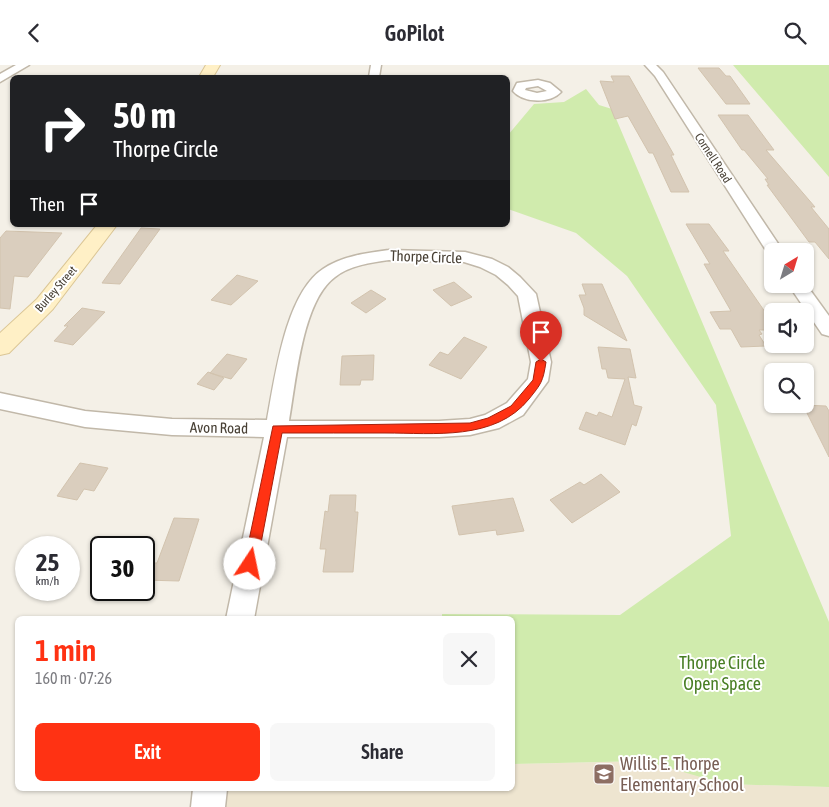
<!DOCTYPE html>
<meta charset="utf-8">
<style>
:root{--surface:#fff;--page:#f7f7f7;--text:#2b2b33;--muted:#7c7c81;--accent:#ff3213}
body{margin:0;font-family:"Asap Condensed",sans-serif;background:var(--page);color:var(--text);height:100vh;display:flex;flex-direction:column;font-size:19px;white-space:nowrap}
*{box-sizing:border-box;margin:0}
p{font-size:16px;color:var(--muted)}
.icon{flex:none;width:28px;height:28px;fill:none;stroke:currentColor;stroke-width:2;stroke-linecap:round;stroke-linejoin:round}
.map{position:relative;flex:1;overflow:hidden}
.details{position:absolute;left:15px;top:551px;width:500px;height:175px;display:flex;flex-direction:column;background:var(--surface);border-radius:8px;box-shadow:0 1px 4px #0004}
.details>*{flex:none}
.top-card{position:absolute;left:10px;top:10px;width:500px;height:152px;border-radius:8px;box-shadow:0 1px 4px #0004;background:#202124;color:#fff;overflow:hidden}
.needle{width:32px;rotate:38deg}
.buttons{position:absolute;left:764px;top:178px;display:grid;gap:10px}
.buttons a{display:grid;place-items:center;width:50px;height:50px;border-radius:8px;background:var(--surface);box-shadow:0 1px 4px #0004;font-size:25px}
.speed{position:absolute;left:15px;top:471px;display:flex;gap:10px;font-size:25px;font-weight:700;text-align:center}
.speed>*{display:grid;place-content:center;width:65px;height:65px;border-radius:50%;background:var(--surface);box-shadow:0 1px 4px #0004;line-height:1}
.speed small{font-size:12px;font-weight:400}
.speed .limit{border:2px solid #111;border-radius:8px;background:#fff;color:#111}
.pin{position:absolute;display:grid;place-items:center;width:42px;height:42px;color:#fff;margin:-51px -21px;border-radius:50% 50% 50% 0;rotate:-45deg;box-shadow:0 0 5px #0007}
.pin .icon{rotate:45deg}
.me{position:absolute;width:55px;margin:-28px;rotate:11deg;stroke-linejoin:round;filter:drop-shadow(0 0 4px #0008)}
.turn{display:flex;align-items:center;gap:18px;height:105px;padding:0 20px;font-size:22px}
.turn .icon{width:65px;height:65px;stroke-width:2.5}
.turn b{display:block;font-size:35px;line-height:42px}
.then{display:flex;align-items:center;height:48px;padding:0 20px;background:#0003;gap:10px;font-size:19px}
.round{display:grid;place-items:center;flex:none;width:52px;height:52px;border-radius:8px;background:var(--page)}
.head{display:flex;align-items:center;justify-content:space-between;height:85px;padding:0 20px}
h1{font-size:30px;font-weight:600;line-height:38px;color:var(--accent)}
.primary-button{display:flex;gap:10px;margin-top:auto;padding:10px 20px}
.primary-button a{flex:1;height:58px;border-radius:8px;background:var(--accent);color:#fff;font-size:20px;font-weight:600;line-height:58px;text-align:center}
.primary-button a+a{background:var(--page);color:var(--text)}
header{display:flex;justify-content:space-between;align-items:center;height:65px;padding:0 20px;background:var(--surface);font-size:22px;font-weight:600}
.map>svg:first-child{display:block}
</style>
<header><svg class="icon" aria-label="back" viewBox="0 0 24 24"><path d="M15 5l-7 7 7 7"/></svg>GoPilot<svg class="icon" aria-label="search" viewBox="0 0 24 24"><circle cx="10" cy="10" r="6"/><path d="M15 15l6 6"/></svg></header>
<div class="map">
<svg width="829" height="742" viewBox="0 0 829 742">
<rect width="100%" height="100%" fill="#f4f0e7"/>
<path fill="#eee5d0" d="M657,696l68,23 104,3v20h-636l18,-18h301l1,-25z"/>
<path fill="#d0ebad" d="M733,0h96v112z
M586,24l13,16 13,4 217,513v165l-104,-3 -80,-23 -132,3 -1,-145h-70v-5l178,1 111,-79 -15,-131 -89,-129 -51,-43 -68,-24v-74l26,-31 30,-2z"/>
<path fill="#dacebe" stroke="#d2c3ae" d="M698,3h21l7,8h4l20,28h-24z
M611,11h18l45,79h-3l18,37h-18l-18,-39h-4l-21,-37 -13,3 -15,-38 14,1z
M718,50h30l26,35h-8l49,57h-4l18,22v30l-14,-17h-6l-42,-57h2l-4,-6h3l-24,-29h-2z
M686,159h23l20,27h-6l49,71v8h-13l3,4 -3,1 7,11 -25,1 -10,-18h-11l-10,-17 21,-1 -27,-47h6z
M141,163l19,1 -40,55 -18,-1z
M6,166l56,2 -34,44 -14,-1 -4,33 -10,-1v-70z
M237,210l21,6 -27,24 -20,-5z
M454,217l18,15 -21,9 -18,-16z
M582,219h20l25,57 -43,-26v-7l-5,-13h7z
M371,225l15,9 -20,14 -15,-10z
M82,243l23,4 -32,33 -19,-4 14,-15h-4z
M464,272l23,10 -26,32 -32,-14 11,-13 8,3z
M598,282l32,2 6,29 -8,-1 6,28 8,2 -6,19 -4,-2 -7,21 -46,-16 7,-17 11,4 2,-4 13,5 13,-38 -17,-1 -2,-9h-4z
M227,289l20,5 -16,20 -21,-6z
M374,290l-1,25h-12l-1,5h-20l2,-29z
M208,307l16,6 -10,12 -17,-6z
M803,340l23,1 3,5v46z
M80,398l28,5 -14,23 -10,-2 -7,11 -20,-4z
M601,409l19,18 -48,31 -22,-23 30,-18 4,3z
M330,430h26l-1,17h3l-5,60h-30l3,-23h-6l5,-38 3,1z
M513,433l11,33 -27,4 -1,-5 -37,5 -7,-29z
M174,453l25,1 -20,62 -35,-1v-17h13z"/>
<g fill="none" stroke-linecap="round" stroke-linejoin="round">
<g stroke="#c1b8a9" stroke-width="3">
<path id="street" d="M16,0h13l-29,17v-8z
M371,0h10l-2,12h-10z
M645,0h11l7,7 120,179h-11v4h-3l-114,-179z
M538,15l12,3 11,9c-11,12 -38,11 -48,-1l4,-8zM538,21l9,5 -10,2 -12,-3 1,-2z
M389,185l76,2 27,7 16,8 12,10 16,17 15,68 -3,19 -25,34 -24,13 -29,7 -31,2h-152l-33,182h-28l38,-182 -92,-2 -87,-8 -85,-18v-16l85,18 87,8 95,1c8,-42 18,-126 56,-151 19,-13 44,-16 66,-19zM389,195l75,2 16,5 16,8 12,10 10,11 13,66 -3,17 -21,24 -22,12 -15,4 -31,2h-150c7,-39 13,-120 46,-144 15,-12 35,-14 54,-17z
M805,218l24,33v20l-7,-2 -34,-50z
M193,724h34l-2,18h-34z"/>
</g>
<g stroke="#dbc695" stroke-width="2">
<path id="secondary" d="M206,0h14l-7,12h-14z
M97,160h20l-64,84 -44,44 -9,2v-22l37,-34z"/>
</g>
<use href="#street" fill="#fff" fill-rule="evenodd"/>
<use href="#secondary" fill="#fff0c6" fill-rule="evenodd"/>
</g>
<path fill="#ff3213" stroke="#a6200c" d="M541,294l5,3c-3,20 -5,22 -17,37 -34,42 -95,34 -144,34 -34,0 -69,0 -103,0l-25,131 -2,5 -5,1 -4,-1 -2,-5 29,-138 197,-3 18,-5 23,-12 22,-26 3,-18z"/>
<defs>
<g id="school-square" transform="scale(1.125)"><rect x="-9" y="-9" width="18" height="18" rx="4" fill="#8d6e63" stroke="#fff"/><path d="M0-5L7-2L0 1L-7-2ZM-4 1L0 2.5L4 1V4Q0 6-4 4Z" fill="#fff"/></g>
</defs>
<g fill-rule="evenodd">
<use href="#school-square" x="604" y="709"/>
</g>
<g text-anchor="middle" stroke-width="4" stroke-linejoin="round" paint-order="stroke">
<g font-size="12" fill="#484035" stroke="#fff">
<text transform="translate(713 93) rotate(57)" y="4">Cornell Road</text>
<text transform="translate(56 224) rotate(-49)" y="4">Burley Street</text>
</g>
<g font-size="15" fill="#484035" stroke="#fff">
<text transform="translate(426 192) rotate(2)" y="5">Thorpe Circle</text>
<text transform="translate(219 363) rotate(1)" y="5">Avon Road</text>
</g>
<g font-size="18" fill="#487e24" stroke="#fff">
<text x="722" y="604">Thorpe Circle<tspan x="722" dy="21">Open Space</tspan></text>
</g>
<g font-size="18" fill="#785e54" stroke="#fff" text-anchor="start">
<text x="620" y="705">Willis E. Thorpe<tspan x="620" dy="21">Elementary School</tspan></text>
</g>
</g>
</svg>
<div class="buttons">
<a><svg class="needle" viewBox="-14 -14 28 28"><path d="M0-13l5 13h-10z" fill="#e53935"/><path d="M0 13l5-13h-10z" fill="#7c7c81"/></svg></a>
<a><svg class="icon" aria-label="sound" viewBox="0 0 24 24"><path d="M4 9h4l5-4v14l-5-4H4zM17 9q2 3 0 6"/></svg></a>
<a><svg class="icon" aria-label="search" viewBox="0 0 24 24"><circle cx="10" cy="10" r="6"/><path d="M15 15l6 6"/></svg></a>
</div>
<div class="speed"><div>25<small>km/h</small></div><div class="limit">30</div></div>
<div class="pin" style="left:541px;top:297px;background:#d93025"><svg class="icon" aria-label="arrive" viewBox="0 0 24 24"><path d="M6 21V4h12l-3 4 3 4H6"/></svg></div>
<svg class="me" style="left:250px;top:499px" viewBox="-20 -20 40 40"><circle r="19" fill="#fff"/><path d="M0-13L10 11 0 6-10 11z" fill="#ff3213"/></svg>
<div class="top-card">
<div class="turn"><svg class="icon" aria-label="right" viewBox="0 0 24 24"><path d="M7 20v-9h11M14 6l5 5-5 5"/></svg><div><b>50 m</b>Thorpe Circle</div></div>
<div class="then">Then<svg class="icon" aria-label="arrive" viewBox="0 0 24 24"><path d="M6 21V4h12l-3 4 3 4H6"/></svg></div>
</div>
<section class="details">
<div class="head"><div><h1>1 min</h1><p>160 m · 07:26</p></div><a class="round"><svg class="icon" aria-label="close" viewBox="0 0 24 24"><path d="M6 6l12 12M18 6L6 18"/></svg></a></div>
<div class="primary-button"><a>Exit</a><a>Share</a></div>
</section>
</div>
